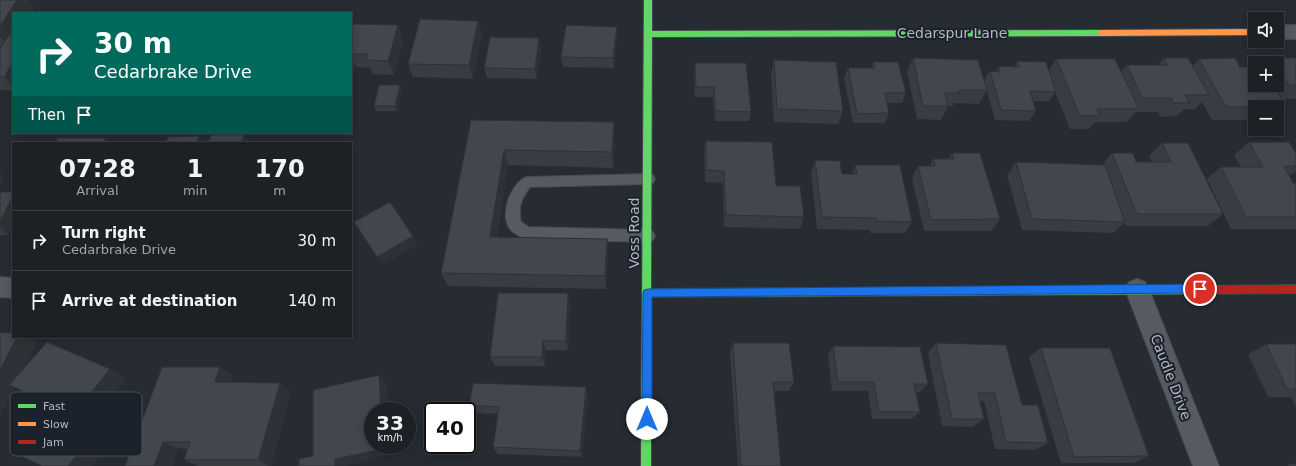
<!DOCTYPE html>
<meta charset="utf-8">
<style>
:root{--surface:#1d2126;--page:#25292e;--text:#f1f3f6;--muted:#a0a3a7;--line:#3b3e43}
body{margin:0;font-family:"DejaVu Sans",sans-serif;background:var(--page);color:var(--text);height:100vh;display:flex;flex-direction:column;font-size:15px;white-space:nowrap}
*{box-sizing:border-box;margin:0}
p{font-size:13px;color:var(--muted)}
.icon{flex:none;width:22px;height:22px;fill:none;stroke:currentColor;stroke-width:2;stroke-linecap:round;stroke-linejoin:round}
.map{position:relative;flex:1;overflow:hidden}
.details{position:absolute;left:12px;top:142px;width:340px;height:196px;display:flex;flex-direction:column;background:var(--surface);border-radius:0px;box-shadow:0 2px 10px #0003,0 0 0 1px var(--line)}
.details>*{flex:none}
.hud{position:absolute;left:12px;top:12px;width:340px;height:122px;border-radius:0px;box-shadow:0 2px 10px #0003,0 0 0 1px var(--line);background:#00695c;color:#fff;overflow:hidden}
.controls{position:absolute;left:1248px;top:12px;display:grid;gap:8px}
.controls a{display:grid;place-items:center;width:36px;height:36px;border-radius:0px;background:var(--surface);box-shadow:0 2px 10px #0003,0 0 0 1px var(--line);font-size:20px}
.speed{position:absolute;left:364px;top:402px;display:flex;gap:8px;font-size:20px;font-weight:700;text-align:center}
.speed>*{display:grid;place-content:center;width:52px;height:52px;border-radius:50%;background:var(--surface);box-shadow:0 2px 10px #0003,0 0 0 1px var(--line);line-height:1}
.speed small{font-size:10px;font-weight:400}
.speed .limit{border:2px solid #111;border-radius:6px;background:#fff;color:#111}
.pin{position:absolute;display:grid;place-items:center;width:34px;height:34px;color:#fff;margin:-17px;border:2px solid #fff;border-radius:50%;box-shadow:0 1px 4px #0007}
.me{position:absolute;width:44px;margin:-22px;rotate:0deg;stroke-linejoin:round;filter:drop-shadow(0 0 3px #0008)}
.turn{display:flex;align-items:center;gap:14px;height:84px;padding:0 16px;font-size:18px}
.turn .icon{width:52px;height:52px;stroke-width:2.5}
.turn b{display:block;font-size:28px;line-height:34px}
.then{display:flex;align-items:center;height:38px;padding:0 16px;background:#0003;gap:8px;font-size:15px}
.eta{display:flex;justify-content:space-evenly;align-items:center;height:68px;text-align:center}
.eta b{font-size:24px;font-weight:700;line-height:28px}
ul{padding:0;list-style:none}
li{display:flex;align-items:center;gap:12px;height:60px;padding:0 16px;border-top:1px solid var(--line)}
li div{flex:1}
li b{display:block;font-size:15px}
li em{font-style:normal}
.map>svg:first-child{display:block}
</style>
<div class="map">
<svg width="1296" height="466" viewBox="0 0 1296 466">
<rect width="100%" height="100%" fill="#272c32"/>
<g fill="none" stroke-linecap="round" stroke-linejoin="round">
<g stroke="#45484f" stroke-width="2">
<path id="lane" d="M648,174l5,1 2,4 -2,4 -5,1 -118,3c-9,12 -12,20 -9,35l8,5 119,3 5,2 2,4 -2,4 -5,2 -122,-3c-5,-2 -13,-6 -16,-10 -11,-14 1,-47 17,-52z"/>
</g>
<g stroke="#45484f" stroke-width="2">
<path id="street" d="M1277,25h19v14h-19z
M0,277l13,1v20l-13,-1z
M1137,279l8,3 4,7 70,177h-26l-68,-177 4,-7z"/>
</g>
<g stroke="#45484f" stroke-width="2">
<path id="fast" d="M644,0h8v31l449,-1 4,3 -4,3 -449,1 -1,252 542,-3 3,1 2,3 -2,3 -3,1 -542,3v169h-10z"/>
</g>
<g stroke="#45484f" stroke-width="2">
<path id="slow" d="M1255,29v6l-154,1 -4,-3 4,-3z"/>
</g>
<g stroke="#45484f" stroke-width="2">
<path id="jam" d="M1296,285v8l-103,1 -3,-1 -2,-3 2,-3 3,-1z"/>
</g>
<use href="#lane" fill="#575a60" fill-rule="evenodd"/>
<use href="#street" fill="#575a60" fill-rule="evenodd"/>
<use href="#fast" fill="#63d668" fill-rule="evenodd"/>
<use href="#slow" fill="#ff974d" fill-rule="evenodd"/>
<use href="#jam" fill="#b3261e" fill-rule="evenodd"/>
</g>
<path fill="#393d42" d="M0,0h27l8,8 -4,5h-18v78l-13,-1v-42l1,-2h-1z
M478,21l4,14 -9,44 -60,-2 -5,-13z
M351,24l53,15 -10,36 -21,-1 -3,-6 -14,-1 -3,7h-2z
M617,37l-3,31 -51,-1 -2,-10z
M539,38l2,10 -4,31 -50,-1 -3,-10z
M913,58l74,32 -8,14 -25,-1 -2,4 -4,-1 -7,14 -24,-1 -10,-47z
M1164,58l29,8 6,-7 41,8 15,18h22v-22h-11l5,-5h25v41h-15l5,7 -9,8v-7h-22v13h-43l-10,-18 -7,7h-11l-7,7 -16,1 -3,-5h-22l-9,10h-32l-6,7h-19l-15,-37 -6,9h-16l3,10 -7,10 -34,-1 -11,-39 6,-10 5,1 4,-6 15,1 3,-6 32,10 7,-12 65,13 6,-7h30z
M774,60l69,51 -5,13 -64,-2 -3,-48z
M873,62l33,31 -4,10h-15l2,10 -4,10h-32l-9,-45 4,-10h23z
M695,63l56,49 -2,9h-34l-2,-24h-18l-1,-24z
M400,85l2,5 -5,21h-21l-2,-5z
M471,120l144,18 -2,30 -105,-3 -11,72 110,2 1,14 -2,36 -158,-3 -7,-13z
M706,141l98,76 -4,12 -76,-2 -1,-44 -18,-1 -1,-29z
M1249,142l47,11v18l-7,5 4,7h3v46h-65l-24,-50 14,-12h20l-7,-12z
M1162,143l61,71 -15,12h-83l-1,-3 -11,10 -91,-3 -15,-55 9,-13 86,3 10,-12 24,9h16l-3,-6z
M952,153l48,66 -9,12h-67l-12,-53 6,-12h12l3,-7h15z
M815,160l27,14h10l3,-9 57,57 -7,11h-35v-3l-53,-1 -6,-56z
M0,192h13v36l-4,7h-9z
M571,303l-3,47h-22l-1,16h-50l-5,-9z
M733,343l61,39 -5,9h-15l7,75h-43l-8,-114z
M936,343l86,62 26,38 -13,7 -40,-1 -11,-48h-5l5,18 -11,8 -31,-1 -14,-73z
M1266,344h30v64l-5,-11h-23l-20,-43z
M833,346l95,38 -8,8h-4l4,20 -9,7h-39l-4,-28h-36l-4,-36z
M1041,348l108,108 -15,7h-73l-32,-106z
M220,367l13,9 -2,6 60,9 -20,75h-73l-14,-6 3,-11 -9,-1 -6,18h-47z
M586,387l2,9 -6,61 -84,-3 -5,-7 5,-33 -24,-1 -5,-8z
M1296,463v3h-8v-1z"/>
<path fill="#2e3236" d="M17,0h10l8,8 -4,5h-18v29l-3,4 -10,-9v-11z
M478,21l4,14 -9,44 -4,-14z
M398,25l6,14 -10,36 -6,-14z
M617,27v10l-3,31 -1,-10z
M539,38l2,10 -4,31 -2,-10z
M351,58l5,9 -3,7 -2,-4z
M13,62v23l-9,-8z
M400,85l2,5 -5,21 -2,-5z
M614,122l1,16 -2,30 -1,-16z
M244,135l6,8h-9z
M199,136l6,7h-9z
M106,138l5,5h-8z
M504,150l4,15 -13,86 -5,-14z
M0,174l4,3 -4,7z
M13,196v32l-4,7 -9,-7v-7z
M413,236l5,9 -36,20 -5,-8z
M607,239l1,14 -2,36 -1,-13z
M568,293l3,10 -3,47 -2,-9z
M17,337h10l10,5 -37,74v-46z
M543,341l3,9 -1,16 -3,-9z
M220,367l13,9 -5,14 -13,-8z
M110,369l16,9 -42,53 25,12 -17,23h-24l-2,-42z
M379,375l8,9 1,27h-7z
M280,383l11,8 -20,75h-2l-11,-6z
M586,387l2,9 -6,61 -2,-6z
M163,442l15,6 -6,18h-18z
M382,445h8l1,10 -46,11h-10v-7z"/>
<path fill="#42474d" stroke="#2e3236" d="M0,0h17l-17,26z
M420,19l58,2 -9,44 -61,-1z
M351,24l47,1 -10,36 -22,-1 2,-6h-17z
M566,25l51,2 -4,31 -52,-1z
M13,29v33l-9,15h-4v-29z
M490,37l49,1 -4,31 -51,-1z
M913,58l65,2 9,30h-28l1,3h-15l3,13h-25z
M1164,58h24l21,37h-24l5,8h-17l-2,-5h-29l-15,-33h40z
M1235,58l5,9h15v18h18l13,21 -60,1 -27,-48z
M1271,58h25v27h-8l-11,-18v-4h-2z
M1056,59h59l24,50h-42l3,7h-20z
M774,60l62,2 7,49 -66,-2z
M1017,61l29,1 10,30 -26,-1 6,20 -35,-1 -11,-39 10,1 -1,-6 20,1z
M873,62h25l8,31h-21l4,20 -32,1 -9,-46h27z
M695,63h51l5,49 -35,-1 -2,-24h-18z
M379,85h21l-5,21h-21z
M471,120l143,2 -2,30 -108,-2 -14,87 117,2 -2,37 -164,-3z
M211,135h33l-3,8h-33z
M199,136l-3,7h-30l2,-6z
M58,138h48l-3,5h-48z
M706,141l66,1 4,44h24l4,31 -78,-2 -2,-44 -18,-1z
M1249,142h40l7,11v13h-12l9,17h3v34h-50l-25,-50h42z
M1162,143h26l35,71h-86l-25,-61h21l3,9h35z
M952,153h28l20,66 -69,1 -13,-54h17l-2,-7h21z
M815,160l25,1 2,13h15l-2,-9h45l12,57 -36,-1v-3l-54,-1z
M1016,162l89,3 20,57 -93,-3z
M0,192h13v4l-13,25z
M390,202l23,34 -36,21 -23,-35z
M498,293h70l-2,48h-23l-1,16h-52z
M0,332l13,1v4h4l-17,33z
M47,342l63,27 -44,55 26,12 -24,30h-26l-26,-12 40,-48 -47,-21z
M733,343h56l5,39h-21l8,84h-40z
M936,343l70,2 16,60h16l10,38 -42,-1 -11,-49h-17l6,26h-32z
M1266,344h30v45h-9z
M833,346l87,1 8,37h-14l6,28h-41l-5,-30h-36z
M1041,348h69l39,108 -75,1z
M162,367h58l-5,15 65,1 -22,77h-74l6,-18h-27l-9,24h-29z
M379,375l2,36h-8v34h9l1,4 -48,10v7h-36v-7l14,-3v-66z
M473,383l113,4 -6,64 -87,-4 6,-40 -30,-2z"/>
<path fill="#1a73e8" stroke="#114b97" d="M1200,284l4,2 1,3 -1,3 -4,1 -548,4v122l-1,3 -4,2 -4,-2 -1,-3 1,-126 1,-3 4,-1z"/>
<g text-anchor="middle" stroke-width="4" stroke-linejoin="round" paint-order="stroke">
<g font-size="14" fill="#b1b7c3" stroke="#1b222c">
<text x="952" y="38">Cedarspur Lane</text>
<text transform="translate(634 233) rotate(-90)" y="5">Voss Road</text>
<text transform="translate(1171 377) rotate(69)" y="5">Caudle Drive</text>
</g>
</g>
<rect x="10" y="392" width="132" height="64" rx="6" fill="#1b222c" stroke="#484f59" stroke-width="1"/>
<rect x="18" y="404" width="18" height="4" fill="#63d668"/>
<rect x="18" y="422" width="18" height="4" fill="#ff974d"/>
<rect x="18" y="440" width="18" height="4" fill="#b3261e"/>
<g font-size="11" fill="#b1b7c3">
<text x="43" y="410">Fast</text>
<text x="43" y="428">Slow</text>
<text x="43" y="446">Jam</text>
</g>
</svg>
<div class="controls">
<a><svg class="icon" aria-label="sound" viewBox="0 0 24 24"><path d="M4 9h4l5-4v14l-5-4H4zM17 9q2 3 0 6"/></svg></a>
<a>+</a>
<a>−</a>
</div>
<div class="speed"><div>33<small>km/h</small></div><div class="limit">40</div></div>
<div class="pin" style="left:1200px;top:289px;background:#d93025"><svg class="icon" aria-label="arrive" viewBox="0 0 24 24"><path d="M6 21V4h12l-3 4 3 4H6"/></svg></div>
<svg class="me" style="left:647px;top:419px" viewBox="-20 -20 40 40"><circle r="19" fill="#fff"/><path d="M0-13L10 11 0 6-10 11z" fill="#1a73e8"/></svg>
<div class="hud">
<div class="turn"><svg class="icon" aria-label="right" viewBox="0 0 24 24"><path d="M7 20v-9h11M14 6l5 5-5 5"/></svg><div><b>30 m</b>Cedarbrake Drive</div></div>
<div class="then">Then<svg class="icon" aria-label="arrive" viewBox="0 0 24 24"><path d="M6 21V4h12l-3 4 3 4H6"/></svg></div>
</div>
<section class="details">
<div class="eta">
<div><b>07:28</b><p>Arrival</p></div>
<div><b>1</b><p>min</p></div>
<div><b>170</b><p>m</p></div>
</div>
<ul>
<li><svg class="icon" aria-label="right" viewBox="0 0 24 24"><path d="M7 20v-9h11M14 6l5 5-5 5"/></svg><div><b>Turn right</b><p>Cedarbrake Drive</p></div><em>30 m</em></li>
<li><svg class="icon" aria-label="arrive" viewBox="0 0 24 24"><path d="M6 21V4h12l-3 4 3 4H6"/></svg><div><b>Arrive at destination</b></div><em>140 m</em></li>
</ul>
</section>
</div>
